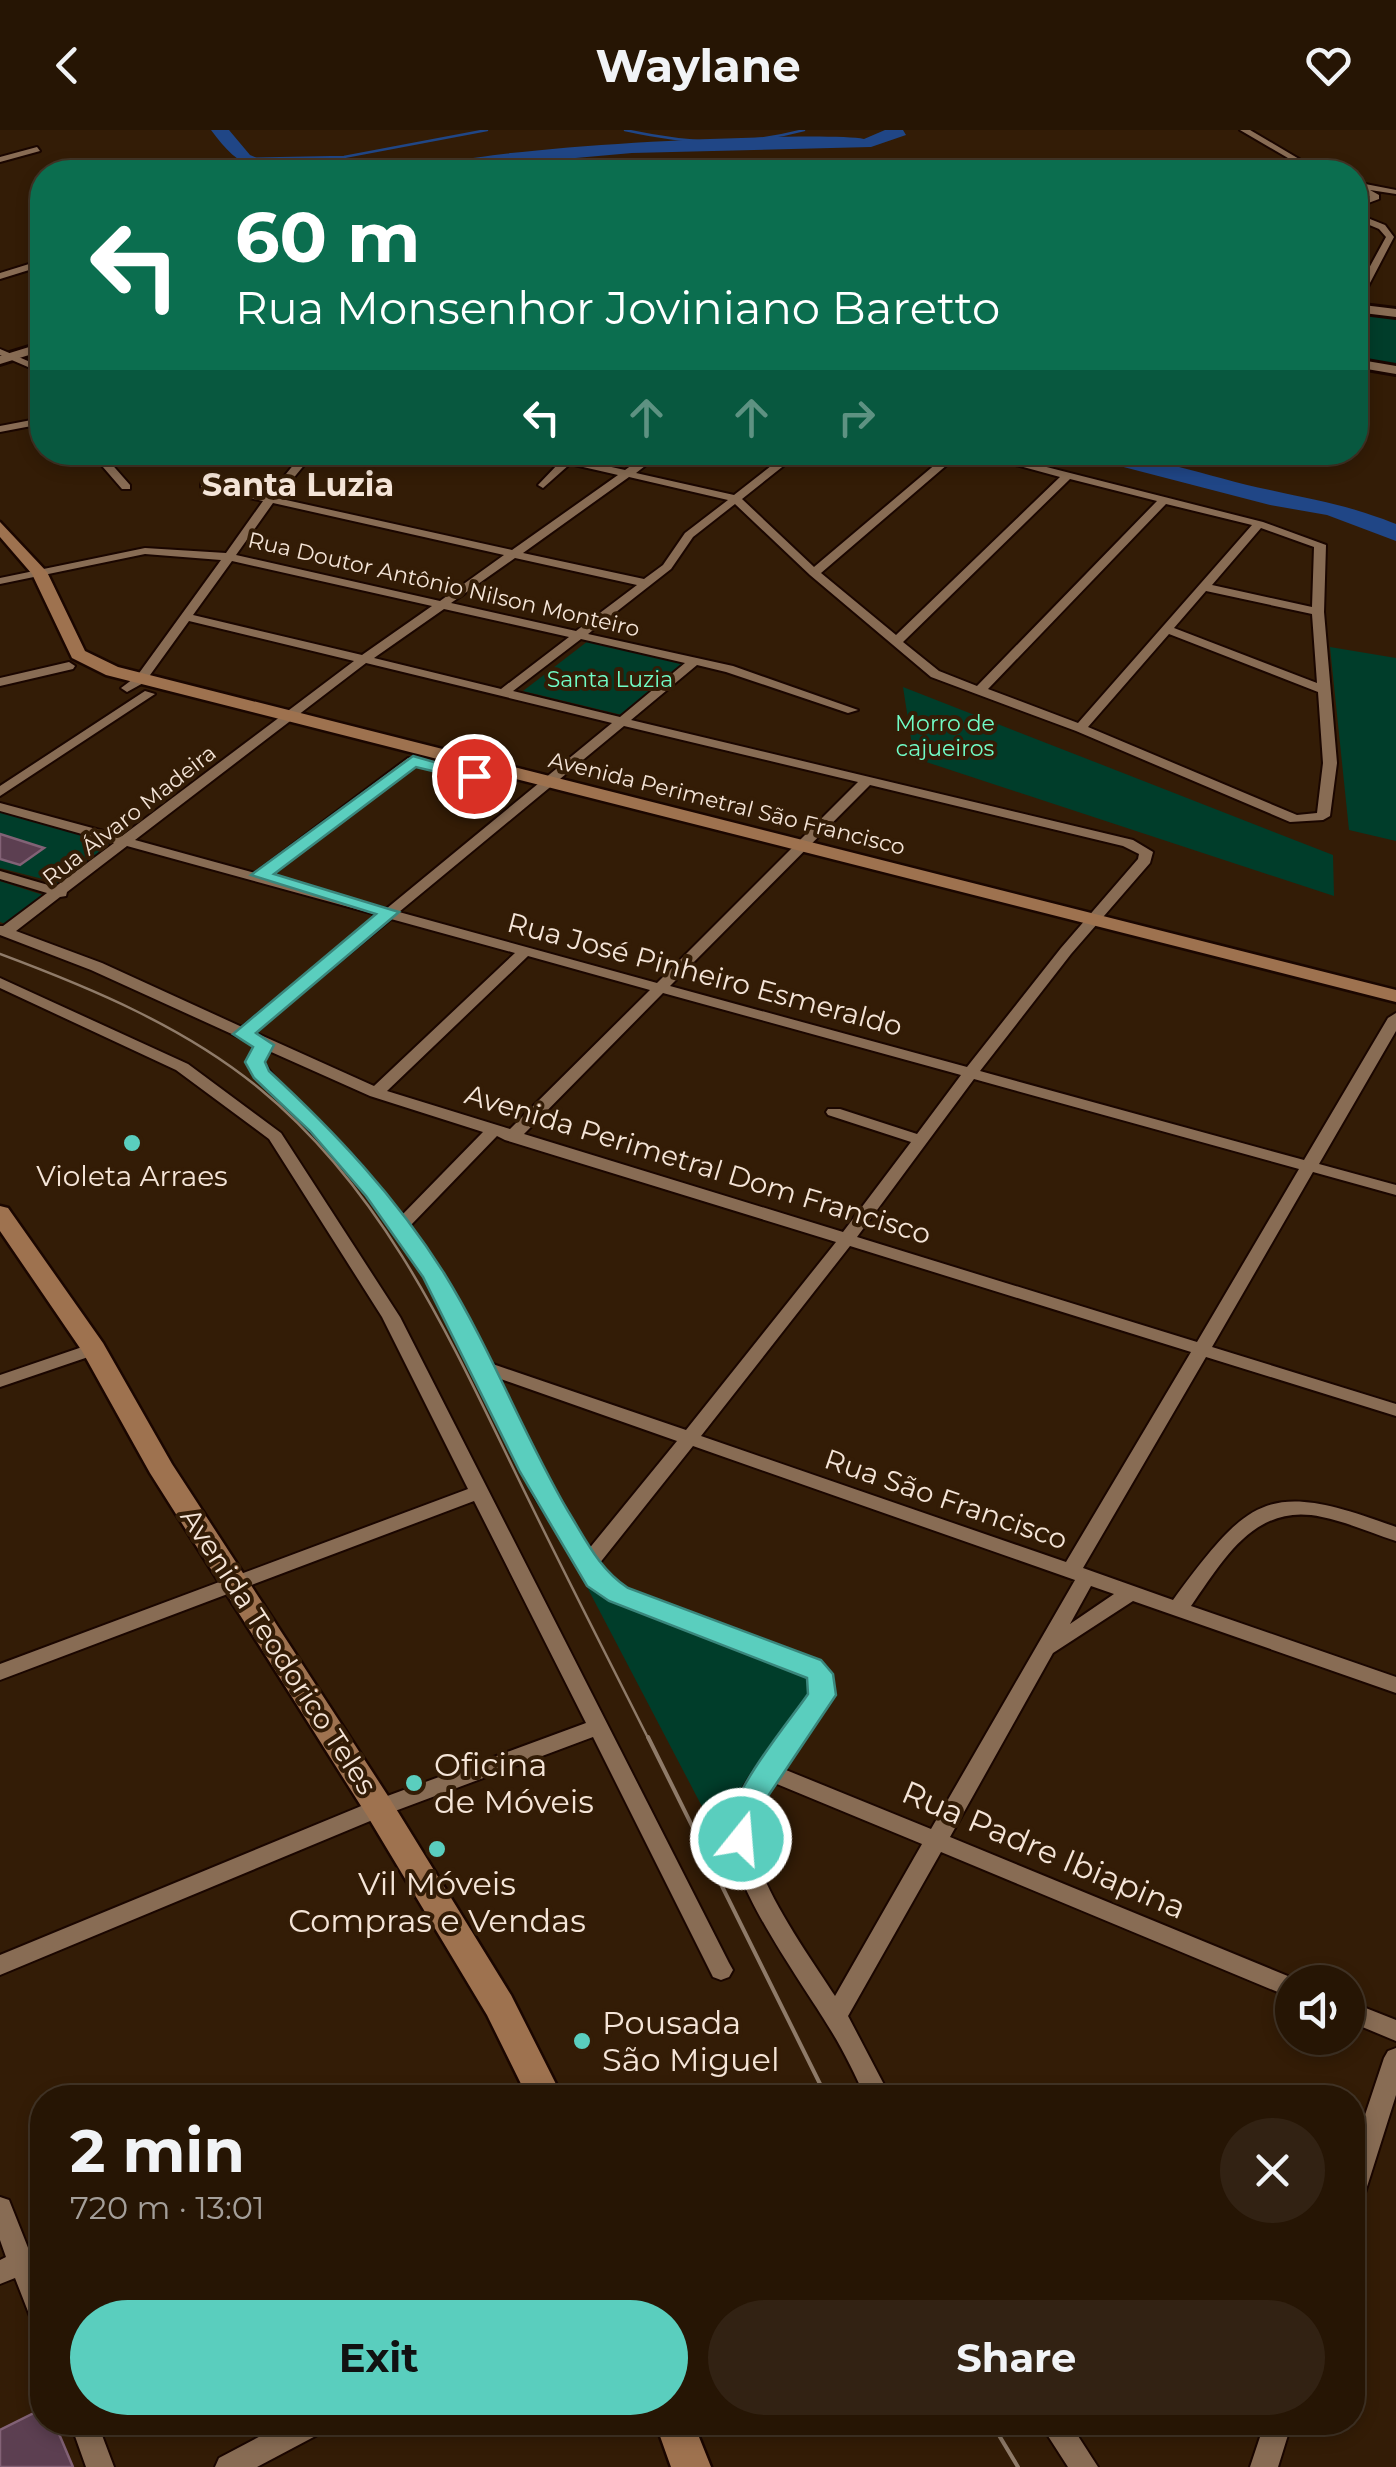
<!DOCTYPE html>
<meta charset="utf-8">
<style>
:root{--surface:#261504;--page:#322213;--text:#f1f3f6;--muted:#a49f9a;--line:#423426;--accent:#5acebe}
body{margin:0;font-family:Montserrat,sans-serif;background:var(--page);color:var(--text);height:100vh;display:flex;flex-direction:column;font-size:38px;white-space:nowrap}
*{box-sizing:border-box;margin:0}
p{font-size:32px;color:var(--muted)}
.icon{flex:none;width:55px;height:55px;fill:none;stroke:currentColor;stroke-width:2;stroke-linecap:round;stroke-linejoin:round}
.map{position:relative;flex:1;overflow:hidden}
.details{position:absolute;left:30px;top:1955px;width:1335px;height:350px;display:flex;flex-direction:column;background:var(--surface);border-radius:40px;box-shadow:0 5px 15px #0003,0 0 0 2px var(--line)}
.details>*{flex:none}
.guide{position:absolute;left:30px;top:30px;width:1338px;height:305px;border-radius:40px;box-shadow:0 5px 15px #0003,0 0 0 2px var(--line);background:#0b6e4f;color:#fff;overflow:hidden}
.fabs{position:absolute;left:1275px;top:1835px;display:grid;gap:20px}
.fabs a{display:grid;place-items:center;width:90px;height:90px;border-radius:50%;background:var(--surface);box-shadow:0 5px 15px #0003,0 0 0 2px var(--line);font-size:50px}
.pin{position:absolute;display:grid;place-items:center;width:85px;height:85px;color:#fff;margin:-42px;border:5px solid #fff;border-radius:50%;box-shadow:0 2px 10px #0007}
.me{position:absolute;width:110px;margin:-55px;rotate:17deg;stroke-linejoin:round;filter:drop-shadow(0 0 8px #0008)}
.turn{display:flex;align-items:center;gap:35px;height:210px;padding:0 40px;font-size:45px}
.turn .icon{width:130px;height:130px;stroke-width:2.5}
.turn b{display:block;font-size:70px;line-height:85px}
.lanes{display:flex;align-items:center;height:95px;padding:0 40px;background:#0003;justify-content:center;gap:50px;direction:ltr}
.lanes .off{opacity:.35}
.round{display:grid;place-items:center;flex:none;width:105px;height:105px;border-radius:52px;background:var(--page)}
.head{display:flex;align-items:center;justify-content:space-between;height:170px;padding:0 40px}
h1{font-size:60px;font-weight:700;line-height:75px}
.button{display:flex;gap:20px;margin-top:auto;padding:20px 40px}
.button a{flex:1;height:115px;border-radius:60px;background:var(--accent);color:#111;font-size:40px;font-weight:700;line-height:115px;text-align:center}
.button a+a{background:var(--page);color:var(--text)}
header{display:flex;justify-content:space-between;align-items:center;height:130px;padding:0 40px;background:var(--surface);font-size:45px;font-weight:700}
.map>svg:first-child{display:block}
</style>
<header><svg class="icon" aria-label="back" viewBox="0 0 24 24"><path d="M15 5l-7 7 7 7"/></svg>Waylane<svg class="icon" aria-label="heart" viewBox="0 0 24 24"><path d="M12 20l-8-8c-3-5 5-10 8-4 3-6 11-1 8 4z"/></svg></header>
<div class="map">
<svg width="1396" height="2337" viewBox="0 0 1396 2337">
<rect width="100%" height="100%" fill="#331c06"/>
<path fill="#003d2a" d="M1355,181l41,4v52l-41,-6z
M588,511l97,22 -63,52 -99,-24z
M1330,517l66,11v183l-47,-11z
M903,557l430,168 1,41 -420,-138z
M0,681l110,33 -52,39 -58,-15z
M0,751l46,15 -38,29 -8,-3z
M587,1457l222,83 8,24 -98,145z"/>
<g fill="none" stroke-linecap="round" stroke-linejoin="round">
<path stroke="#204686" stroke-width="2.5" d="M625,0c64,14 115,17 179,0
M244,29l100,-2 143,-27"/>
<path fill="#204686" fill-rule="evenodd" d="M211,0h18l21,25 39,17c-38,2 -56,-12 -78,-42z
M885,0h18l3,5 -35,12 -239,6 -213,19c28,-25 400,-42 445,-33z
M1081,322c66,0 125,25 189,38 49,11 78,15 126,34v17l-69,-26 -57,-10 -185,-48z"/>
</g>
<path fill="#5c3f51" stroke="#826276" stroke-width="2.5" d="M0,704l44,14 -24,17 -20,-6z
M42,2279v13h12l19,45h-73v-37z"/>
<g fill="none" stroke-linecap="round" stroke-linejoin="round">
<g stroke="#1a0600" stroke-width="4">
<path id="minor" d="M1240,0h10l71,42h-9z
M37,17l3,4 -40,11v-5z
M1355,52l41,8v4l-26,-4 9,5v4l-24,9v-5l15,-6 -15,-9z
M1355,83l30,12 9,12 -34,65 -5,3v-11l31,-57 -7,-8 -24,-10z
M42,130v6l-42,13v-6z
M0,219l42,18v6l-42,-18z
M42,288v6l-42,8v-6z
M90,322h11l29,33v4h-8z
M304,322h11l-38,46 235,52 106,-75 -48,-11 -27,24 -5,-3 22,-23 -35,-10h21l19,5 7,-4 5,3 -2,3 50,11 25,-18h13l-27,21 98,22 55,-43h12l-59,47 72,68 136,-115h12l-141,121 75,62 164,-158 -92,-25h19l276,70 63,23 -2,67 13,151 -7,53 -7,4 -33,2 -214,-91 -145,-54 -121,-102 -75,-71 -42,33 -22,32 -83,65 145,32 125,44 -10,3 -122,-41 -29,-7 -66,55 502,120 20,12 -3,11 -79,91 -91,117 324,89 84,-142 8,-5v18l-77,133 77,21v10l-83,-23 -101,175 184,57v12l-190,-59 -123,211 90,32c78,-106 96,-120 223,-73v14c-25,-8 -49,-19 -74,-24 -67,-15 -98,42 -131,89l205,71v16l-263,-92 -80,52 -103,184 350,144 -8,1v16l-351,-146 -93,164 43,82h-25c-11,-23 -22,-47 -36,-69 -27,-45 -107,-153 -101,-205 4,-35 61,-101 82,-130l-2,-17 -5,-5 -193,-72 -22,-20 -53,-81 -110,-220 -23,-39 -59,-74 -89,-91 -8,-13 9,-17 -165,-75 -91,-35v-9h3l44,-33 -47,-14v-8l55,16 59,-44 -114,-32v-8l122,33 232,-175 -165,-40 -44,61 -18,10 -6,-4 16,-12 84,-116 -76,-6 -145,30v-6l145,-30 81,5 37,-52 -62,-14v-4l67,13zM629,347l99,23 -43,33 -22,32 -19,14 -121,-26zM1070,349l87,22 -180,185 -38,-15 -36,-29zM273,373l231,52 -64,46 -204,-46zM1166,374l86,21 -174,198 -90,-34zM1261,398l53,19 -2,60 -100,-22zM515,428l122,27 -61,46 -125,-28zM232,431l200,45 -70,49 -169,-40zM1206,461l106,23 5,69 -143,-55zM444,479l125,28 -68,52 -127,-31zM1169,504l149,58 5,71 -6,50 -20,2 -209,-88zM581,509l104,24 -65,54 -107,-26zM366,533l246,60 -226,186 -119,-33 151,-112v-6h-10l-153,115 -120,-33zM624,596l234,56 -201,201 -258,-71zM870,655l253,61 16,8 -1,5 -77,89 -94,119 -297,-81zM127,716l251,69 -136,112 -140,-64 -86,-32 44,-34 6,-1 1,-4zM391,789l124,34 -141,133 -120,-54zM528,826l122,34 -140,139 -123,-38zM663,863l298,82 -44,59 -77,-25h-12l-2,3 2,3 83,27 -68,90 -319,-98zM269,921l101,45 113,36 -81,83 -46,-56 -75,-73 -18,-24zM974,949l325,90 -102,173 -340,-105zM497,1006l8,4 331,102 -150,188 -202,-69 -40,-82 -34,-53zM850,1116l341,106 -125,210 -365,-126zM492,1246l185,65 -89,109 -33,-52zM693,1316l382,134 -144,249 -150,-61 51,-73 -3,-21 -11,-12 -193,-72 -26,-26zM1091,1456l23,8 -44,30zM772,1652l150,62 -87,152c-25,-39 -89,-126 -84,-173 2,-14 13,-29 21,-41z
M69,532l6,4 -2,3 -73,17v-8z
M145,561l10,3 -155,102v-10z
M0,848l188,86 93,69 119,184 329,646 4,7 -4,7 -8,3 -8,-3 -120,-240 -206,77 -387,161v-20l371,-153 215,-79 -112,-222 -474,179v-16l468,-175 -86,-172 -113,-178 -93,-69 -176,-82z
M94,1213l6,2 3,4 -3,4 -100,34v-12z
M1348,1871l48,19v21l-48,-20z
M1396,1918v47l-31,98 -4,8 -9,3v-50l32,-96 4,-7z
M0,2067l9,3 33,83v44l-9,-3 -18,-46 -15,6v-24l6,-3 -6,-17z
M70,2292h27l17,45h-28z
M287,2292h41l-3,9 -68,36h-42l4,-9z
M1039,2292h30l29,45h-30z
M1265,2292h27l-14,45h-28z"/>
</g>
<g stroke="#1a0600" stroke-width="6">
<path id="tertiary" d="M1355,174l41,5v8l-41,-5z
M42,213v8l-42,13v-8z
M1355,229l41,7v8l-41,-7z"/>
</g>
<g stroke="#1a0600" stroke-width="5">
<path id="secondary" d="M0,392l47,50 38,79 33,16 1278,323v12l-1290,-327 -34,-17 -40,-84 -32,-37z
M0,1076l8,2 95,135 69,121 218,335 121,196 52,103h-35l-41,-83 -119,-198 -218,-344 -68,-122 -82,-120z
M655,2292h38l18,45h-40z"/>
</g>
<use href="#minor" fill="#886c54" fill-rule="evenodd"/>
<use href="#tertiary" fill="#886c54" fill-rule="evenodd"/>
<use href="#secondary" fill="#9e724f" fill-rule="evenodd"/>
<path stroke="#8f7b69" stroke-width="2.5" d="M0,824c91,34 185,73 260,135 124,102 189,247 257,387 43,89 88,176 132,264"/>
<path stroke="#8f7b69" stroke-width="4" d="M648,1607l179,361
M991,2292l27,45"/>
</g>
<path fill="#5acebe" stroke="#3a867c" stroke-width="2.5" d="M413,626l70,20 -9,5 -58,-14 -142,107 125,38 -143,121 18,12 -9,17 4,9c66,61 127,126 175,202 47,76 79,161 124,238 18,29 31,58 60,77l193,72 12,14 3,21 -76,113 -9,39h-20c-19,-36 56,-122 77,-153l-1,-16 -198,-77 -22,-15 -67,-114 -97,-195 -57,-81 -56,-65 -56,-53 -9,-16 8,-15 -20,-13 143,-120 -125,-39z"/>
<g fill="#5acebe" stroke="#331c06" stroke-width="4">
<circle cx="132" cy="1013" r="10"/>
<circle cx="414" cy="1653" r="10"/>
<circle cx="437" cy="1719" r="10"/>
<circle cx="582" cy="1911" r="10"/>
</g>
<g text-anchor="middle" stroke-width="8" stroke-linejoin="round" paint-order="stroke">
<g font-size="22" fill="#f5e5d8" stroke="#331c06">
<text transform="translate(444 454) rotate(13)" y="8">Rua Doutor Antônio Nilson Monteiro</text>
<text transform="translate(727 673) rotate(14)" y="8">Avenida Perimetral São Francisco</text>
<text transform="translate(129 685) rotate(-38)" y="8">Rua Álvaro Madeira</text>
</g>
<g font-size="22" fill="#71fdc7" stroke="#331c06">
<text x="610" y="557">Santa Luzia</text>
<text x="945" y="601">Morro de<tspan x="945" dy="25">cajueiros</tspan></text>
</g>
<g font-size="28" fill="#f5e5d8" stroke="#331c06">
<text transform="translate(705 844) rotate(15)" y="10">Rua José Pinheiro Esmeraldo</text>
<text transform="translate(698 1034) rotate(17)" y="10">Avenida Perimetral Dom Francisco</text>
<text transform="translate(946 1369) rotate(19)" y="10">Rua São Francisco</text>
<text transform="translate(279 1521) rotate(57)" y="10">Avenida Teodorico Teles</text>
</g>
<g font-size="28" fill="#f5e5d8" stroke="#331c06">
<text x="132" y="1056">Violeta Arraes</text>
</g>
<g font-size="32" font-weight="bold" fill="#f5e5d8" stroke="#331c06">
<text x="298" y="366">Santa Luzia</text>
</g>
<g font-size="32" fill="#f5e5d8" stroke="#331c06" text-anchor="start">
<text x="434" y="1646">Oficina<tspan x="434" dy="37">de Móveis</tspan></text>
<text x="437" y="1765" text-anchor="middle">Vil Móveis<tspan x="437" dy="37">Compras e Vendas</tspan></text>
<text x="602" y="1904">Pousada<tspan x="602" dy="37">São Miguel</tspan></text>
</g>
<g font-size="32" fill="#f5e5d8" stroke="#331c06">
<text transform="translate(1044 1720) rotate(23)" y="11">Rua Padre Ibiapina</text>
</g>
</g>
</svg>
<div class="fabs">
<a><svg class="icon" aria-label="sound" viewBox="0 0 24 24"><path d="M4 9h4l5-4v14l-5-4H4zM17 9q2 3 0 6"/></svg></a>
</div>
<div class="pin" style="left:474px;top:646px;background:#d93025"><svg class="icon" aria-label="arrive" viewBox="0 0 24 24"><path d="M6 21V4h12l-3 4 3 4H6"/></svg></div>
<svg class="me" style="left:741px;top:1709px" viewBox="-20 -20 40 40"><circle r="17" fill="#5acebe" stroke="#fff" stroke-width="3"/><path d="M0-11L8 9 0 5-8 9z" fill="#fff"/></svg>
<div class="guide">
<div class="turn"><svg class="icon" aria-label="left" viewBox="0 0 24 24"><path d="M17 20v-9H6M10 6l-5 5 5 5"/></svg><div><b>60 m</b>Rua Monsenhor Joviniano Baretto</div></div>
<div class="lanes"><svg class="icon" aria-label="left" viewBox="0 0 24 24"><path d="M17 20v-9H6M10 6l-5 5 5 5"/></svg><svg class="icon off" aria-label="ahead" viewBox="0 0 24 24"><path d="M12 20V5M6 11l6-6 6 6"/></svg><svg class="icon off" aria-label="ahead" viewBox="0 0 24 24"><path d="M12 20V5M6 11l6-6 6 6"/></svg><svg class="icon off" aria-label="right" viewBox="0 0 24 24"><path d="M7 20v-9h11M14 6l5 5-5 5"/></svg></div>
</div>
<section class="details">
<div class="head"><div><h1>2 min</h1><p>720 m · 13:01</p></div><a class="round"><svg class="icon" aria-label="close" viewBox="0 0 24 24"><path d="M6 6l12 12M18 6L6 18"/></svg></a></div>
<div class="button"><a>Exit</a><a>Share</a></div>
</section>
</div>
